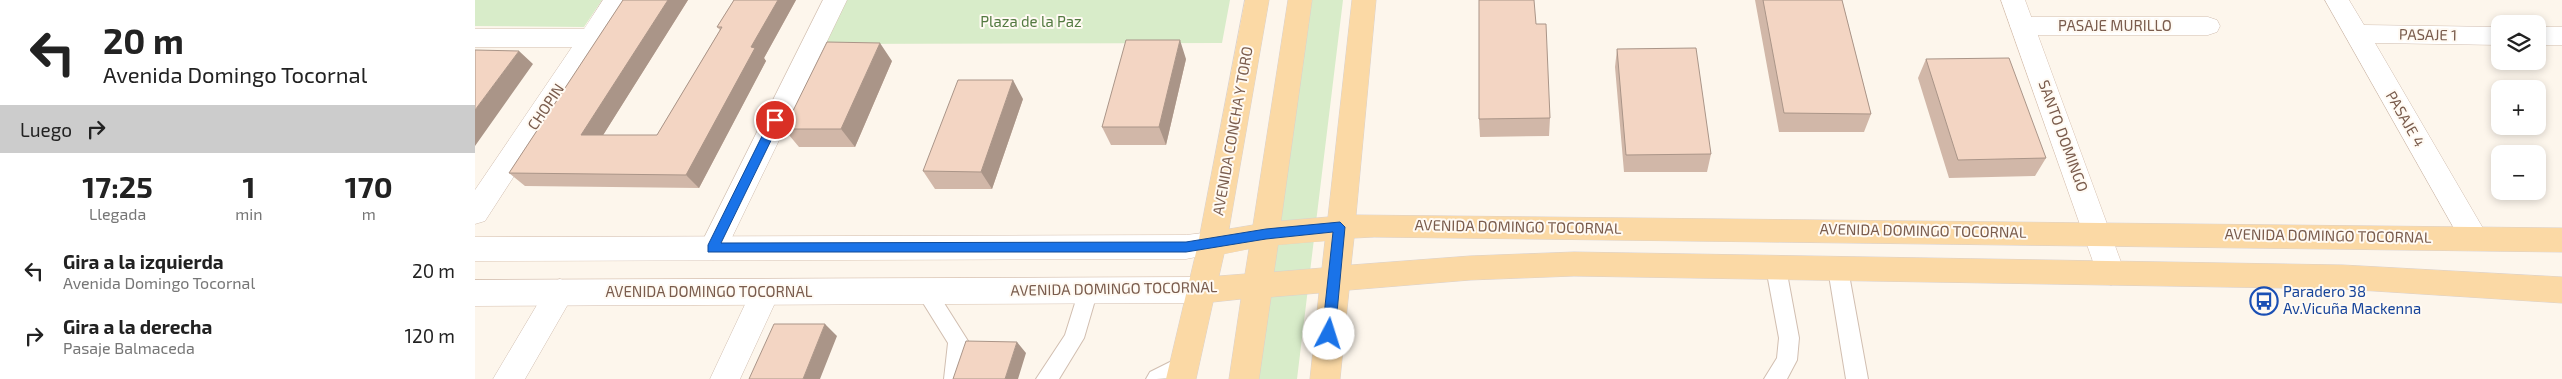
<!DOCTYPE html>
<html lang="es">
<meta charset="utf-8">
<style>
:root{--surface:#fff;--page:#f2f2f2;--text:#222;--muted:#767676}
body{margin:0;font-family:"Exo 2",sans-serif;background:var(--page);color:var(--text);height:100vh;display:flex;flex-direction:column;font-size:19px;white-space:nowrap}
*{box-sizing:border-box;margin:0}
p{font-size:16px;color:var(--muted)}
.icon{flex:none;width:28px;height:28px;fill:none;stroke:currentColor;stroke-width:2;stroke-linecap:round;stroke-linejoin:round}
.map{position:relative;flex:1;overflow:hidden}
.drawer{display:flex;flex-direction:column;background:var(--surface);width:475px}
.drawer>*{flex:none}
.hud{background:#fff;color:var(--text);overflow:hidden}
.tools{position:absolute;left:2016px;top:15px;display:grid;gap:10px}
.tools a{display:grid;place-items:center;width:55px;height:55px;border-radius:10px;background:var(--surface);box-shadow:0 2px 8px #0003;font-size:25px}
.pin{position:absolute;display:grid;place-items:center;width:42px;height:42px;color:#fff;margin:-21px;border:2px solid #fff;border-radius:50%;box-shadow:0 1px 5px #0007}
.me{position:absolute;width:55px;margin:-28px;rotate:5deg;stroke-linejoin:round;filter:drop-shadow(0 0 4px #0008)}
.turn{display:flex;align-items:center;gap:18px;height:105px;padding:0 20px;font-size:22px}
.turn .icon{width:65px;height:65px;stroke-width:2.5}
.turn b{display:block;font-size:35px;line-height:42px}
.then{display:flex;align-items:center;height:48px;padding:0 20px;background:#0003;gap:10px;font-size:19px}
.eta{display:flex;justify-content:space-evenly;align-items:center;height:85px;text-align:center}
.eta b{font-size:30px;font-weight:700;line-height:35px}
ul{padding:0;list-style:none}
li{display:flex;align-items:center;gap:15px;height:65px;padding:0 20px}
li div{flex:1}
li b{display:block;font-size:19px}
li em{font-style:normal}
main{display:flex;flex:1;min-height:0}
.map>svg:first-child{display:block}
</style>
<main>
<section class="drawer">
<div class="hud">
<div class="turn"><svg class="icon" aria-label="left" viewBox="0 0 24 24"><path d="M17 20v-9H6M10 6l-5 5 5 5"/></svg><div><b>20 m</b>Avenida Domingo Tocornal</div></div>
<div class="then">Luego<svg class="icon" aria-label="right" viewBox="0 0 24 24"><path d="M7 20v-9h11M14 6l5 5-5 5"/></svg></div>
</div>
<div class="eta">
<div><b>17:25</b><p>Llegada</p></div>
<div><b>1</b><p>min</p></div>
<div><b>170</b><p>m</p></div>
</div>
<ul>
<li><svg class="icon" aria-label="left" viewBox="0 0 24 24"><path d="M17 20v-9H6M10 6l-5 5 5 5"/></svg><div><b>Gira a la izquierda</b><p>Avenida Domingo Tocornal</p></div><em>20 m</em></li>
<li><svg class="icon" aria-label="right" viewBox="0 0 24 24"><path d="M7 20v-9h11M14 6l5 5-5 5"/></svg><div><b>Gira a la derecha</b><p>Pasaje Balmaceda</p></div><em>120 m</em></li>
</ul>
</section>
<div class="map">
<svg width="2087" height="379" viewBox="0 0 2087 379">
<rect width="100%" height="100%" fill="#fdf6ec"/>
<path fill="#d8ecc9" d="M0,0h127l-18,27 -109,-1z
M372,0h383l-8,43 -397,1z
M837,0h31l-46,379h-40z"/>
<g fill="none" stroke-linecap="round" stroke-linejoin="round">
<g stroke="#d1beb0" stroke-width="2">
<path id="lane" d="M1301,260l7,2 3,6 13,70 -2,22 -10,19h-23l13,-21 2,-20 -13,-70 3,-6z
M1363,261l7,2 3,6 20,110h-22l-18,-110 3,-6z
M450,281l7,3 36,57 -2,38h-22l4,-36 -33,-53 3,-6z
M613,281l7,3 3,6 -14,48 -25,41h-23l29,-44 16,-51z
M709,355l7,2 3,7c-8,15 -30,15 -48,15l4,-7z"/>
</g>
<g stroke="#d1beb0" stroke-width="1">
<path id="street" d="M128,0h25l-143,221 -10,3v-34l97,-143h-97v-18h109z
M348,0h24l-124,256 -10,4 -10,-4 -4,-8z
M1850,0h24l15,25 136,2v18l-125,-2 109,187 4,8 -4,8 -10,4 -10,-4z
M1547,17h186l9,3 3,6 -3,6 -9,3h-186l-9,-3 -3,-6 3,-6z
M2062,27h25v18h-25z
M85,279l10,4 5,9 -50,87h-32l57,-96z
M290,279l10,4 5,9 -40,87h-30l45,-96z"/>
</g>
<g stroke="#d6c0b0" stroke-width="1">
<path id="secondary" d="M1526,0h24l100,273 -4,9 -10,3 -10,-3 -4,-9z
M737,232l10,4 4,8 -4,8 -36,7 -711,2v-24l711,-2z
M727,277l10,4 5,9 -5,9 -10,4 -727,3v-26z"/>
</g>
<g stroke="#dad1cd" stroke-width="1">
<path id="primary" d="M770,0h24l-40,229 24,-4 35,-225h24l-31,221 47,-4 24,-217h24l-20,215 1206,13v24l-1188,-15 -20,1 -3,27 119,-9 104,-4 769,13 219,12v26l-219,-14 -769,-13 -104,4 -121,10 -9,89h-30l9,-86 -48,4 -12,82h-30l12,-80 -28,3 -17,77h-30l32,-135zM850,241l-3,27 -48,4 4,-27zM774,249l-4,25 -26,2 5,-22z"/>
</g>
<use href="#lane" fill="#fff" fill-rule="evenodd"/>
<use href="#street" fill="#fff" fill-rule="evenodd"/>
<use href="#secondary" fill="#fff" fill-rule="evenodd"/>
<use href="#primary" fill="#fbd9a5" fill-rule="evenodd"/>
</g>
<path fill="#d1b7a8" d="M148,0h65l-85,135h54l63,-105 -3,-3 17,-27h62l-32,58 2,3 -67,127 -174,-2 -16,-13z
M1280,0h87l29,114 -7,18h-85z
M1061,24l14,94 -1,18 -69,1 -1,-18z
M1142,49l94,105 -4,18h-83l-9,-105z
M711,59l-20,86h-55l-9,-18z
M1451,59l120,99 -11,18 -86,2 -31,-100z
M417,61l-37,86h-56l-15,-18z
M548,99l-31,90h-57l-12,-18z"/>
<path fill="#aa9588" d="M193,0h20l-93,148 -14,-13z
M303,0h18l-32,58 2,3 -67,127 -13,-13 65,-128z
M705,40l6,19 -20,86 -7,-18z
M405,43l12,18 -37,86 -14,-18z
M44,51l14,13 -58,82v-36z
M538,80l10,19 -31,90 -11,-17z
M350,324l12,12 -17,43h-17z
M542,342l9,11 -8,26h-13z"/>
<path fill="#f3d5c3" stroke="#aa9588" d="M148,0h45l-87,135h76l65,-108h-5l17,-27h44l-27,47 4,1 -69,127 -177,-2z
M1004,0h55l2,24h10l4,94 -71,1z
M1288,0h79l29,114 -87,-1z
M651,40h54l-21,87h-57z
M352,42l53,1 -39,86h-57z
M1221,48l15,106 -85,1 -9,-106z
M0,50l44,1 -44,59z
M1534,58l37,100 -88,2 -32,-101z
M483,80h55l-32,92 -58,-1z
M299,324h51l-22,55h-54z
M491,341l51,1 -12,37h-52z"/>
<path fill="#1a73e8" stroke="#114b97" d="M300,116l6,4 -60,123 465,-1 80,-13 74,-7 5,5 -10,107 -6,5 -7,-5 11,-102 -67,7 -80,13h-478v-7l62,-125z"/>
<defs>
<g id="bus-ring" transform="scale(1.4375)"><circle r="9.5" fill="#fffaf3" stroke="#1a4fb4" stroke-width="1.5"/><path d="M-5-6H5V4H4V6H2V4H-2V6H-4V4H-5ZM-3.5-4V0h7V-4ZM-3.5 1.2v1.5H-2V1.2ZM2 1.2v1.5H3.5V1.2Z" fill="#1a4fb4"/></g>
</defs>
<g fill-rule="evenodd">
<use href="#bus-ring" x="1789" y="301"/>
</g>
<g text-anchor="middle" stroke-width="4" stroke-linejoin="round" paint-order="stroke">
<g font-size="15" fill="#537a41" stroke="#fffaf3">
<text x="556" y="27">Plaza de la Paz</text>
</g>
<g font-size="15" fill="#7a5c4d" stroke="#fffaf3">
<text x="1640" y="31">PASAJE MURILLO</text>
<text transform="translate(1953 35) rotate(1)" y="5">PASAJE 1</text>
<text transform="translate(71 107) rotate(-56)" y="5">CHOPIN</text>
<text transform="translate(1930 119) rotate(60)" y="5">PASAJE 4</text>
<text transform="translate(758 131) rotate(-80)" y="5">AVENIDA CONCHA Y TORO</text>
<text transform="translate(1588 136) rotate(70)" y="5">SANTO DOMINGO</text>
<text transform="translate(1043 227) rotate(1)" y="5">AVENIDA DOMINGO TOCORNAL</text>
<text transform="translate(1448 231) rotate(1)" y="5">AVENIDA DOMINGO TOCORNAL</text>
<text transform="translate(1853 236) rotate(1)" y="5">AVENIDA DOMINGO TOCORNAL</text>
<text transform="translate(639 289) rotate(-1)" y="5">AVENIDA DOMINGO TOCORNAL</text>
<text x="234" y="297">AVENIDA DOMINGO TOCORNAL</text>
</g>
<g font-size="15" fill="#164399" stroke="#fffaf3" text-anchor="start">
<text x="1808" y="297">Paradero 38<tspan x="1808" dy="17">Av.Vicuña Mackenna</tspan></text>
</g>
</g>
</svg>
<div class="tools">
<a><svg class="icon" aria-label="layers" viewBox="0 0 24 24"><path d="M12 4l9 5-9 5-9-5zM3 14l9 5 9-5"/></svg></a>
<a>+</a>
<a>−</a>
</div>
<div class="pin" style="left:300px;top:120px;background:#d93025"><svg class="icon" aria-label="arrive" viewBox="0 0 24 24"><path d="M6 21V4h12l-3 4 3 4H6"/></svg></div>
<svg class="me" style="left:854px;top:334px" viewBox="-20 -20 40 40"><circle r="19" fill="#fff"/><path d="M0-13L10 11 0 6-10 11z" fill="#1a73e8"/></svg>
</div>
</main>
